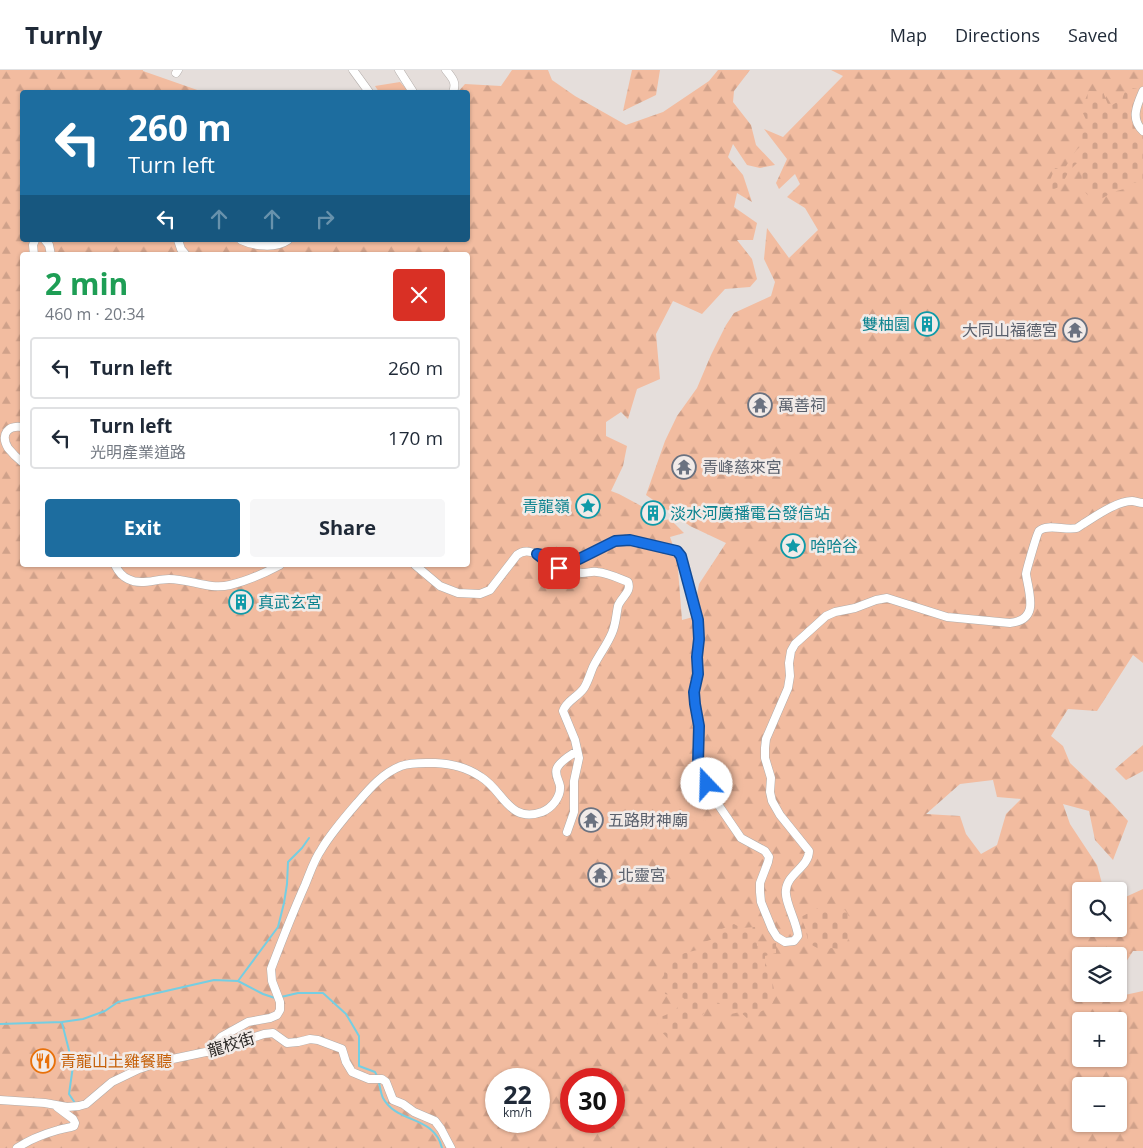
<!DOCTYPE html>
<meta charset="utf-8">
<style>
:root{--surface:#fff;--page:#f6f6f7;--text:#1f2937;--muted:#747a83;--line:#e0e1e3;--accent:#1d6d9f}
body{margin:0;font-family:"Open Sans","Noto Sans TC",sans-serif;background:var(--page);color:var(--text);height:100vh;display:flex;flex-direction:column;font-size:19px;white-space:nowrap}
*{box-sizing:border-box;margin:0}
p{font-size:16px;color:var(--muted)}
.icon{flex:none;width:28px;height:28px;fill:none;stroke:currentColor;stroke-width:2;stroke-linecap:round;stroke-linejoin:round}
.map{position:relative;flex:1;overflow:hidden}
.details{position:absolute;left:20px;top:182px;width:450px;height:315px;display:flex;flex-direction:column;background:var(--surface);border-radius:5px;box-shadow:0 1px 4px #0004}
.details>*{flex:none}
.top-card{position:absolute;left:20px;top:20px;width:450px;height:152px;border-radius:5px;box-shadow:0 1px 4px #0004;background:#1d6d9f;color:#fff;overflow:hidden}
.buttons{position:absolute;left:1072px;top:812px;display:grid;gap:10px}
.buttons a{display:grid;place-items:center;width:55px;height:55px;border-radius:5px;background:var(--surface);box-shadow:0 1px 4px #0004;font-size:25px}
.speed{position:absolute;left:485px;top:998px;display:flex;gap:10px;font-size:25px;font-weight:700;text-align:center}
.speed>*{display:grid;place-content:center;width:65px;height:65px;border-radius:50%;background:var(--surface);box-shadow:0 1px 4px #0004;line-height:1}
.speed small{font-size:12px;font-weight:400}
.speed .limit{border:8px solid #d22;background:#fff;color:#111}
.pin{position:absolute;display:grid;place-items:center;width:42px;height:42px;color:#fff;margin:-21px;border-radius:10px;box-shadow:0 2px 8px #0006}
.me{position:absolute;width:55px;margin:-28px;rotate:339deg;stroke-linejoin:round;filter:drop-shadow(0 0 4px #0008)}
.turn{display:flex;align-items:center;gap:18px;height:105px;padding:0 25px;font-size:22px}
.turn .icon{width:65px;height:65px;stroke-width:2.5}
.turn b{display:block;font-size:35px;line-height:42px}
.lanes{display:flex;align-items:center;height:48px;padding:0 25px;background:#0003;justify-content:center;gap:25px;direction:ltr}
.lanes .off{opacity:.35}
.round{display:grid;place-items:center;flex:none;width:52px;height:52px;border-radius:5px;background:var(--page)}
.overview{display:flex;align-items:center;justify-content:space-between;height:85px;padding:0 25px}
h1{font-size:30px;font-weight:700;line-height:38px;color:#1e9e55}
.primary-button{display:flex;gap:10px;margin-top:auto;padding:10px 25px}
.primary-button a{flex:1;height:58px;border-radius:5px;background:var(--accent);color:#fff;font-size:20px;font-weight:700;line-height:58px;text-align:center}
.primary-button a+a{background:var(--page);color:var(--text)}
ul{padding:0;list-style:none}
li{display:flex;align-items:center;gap:15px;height:62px;margin:0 10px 8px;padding:0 15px;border:2px solid var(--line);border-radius:5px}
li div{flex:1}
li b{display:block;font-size:19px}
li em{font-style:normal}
header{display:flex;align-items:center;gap:30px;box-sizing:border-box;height:70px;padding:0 25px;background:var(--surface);border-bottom:1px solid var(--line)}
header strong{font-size:24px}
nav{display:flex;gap:28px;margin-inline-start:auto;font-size:18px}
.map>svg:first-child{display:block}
</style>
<header>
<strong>Turnly</strong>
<nav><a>Map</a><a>Directions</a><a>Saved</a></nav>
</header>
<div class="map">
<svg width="1143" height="1078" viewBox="0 0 1143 1078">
<defs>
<pattern id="forest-firs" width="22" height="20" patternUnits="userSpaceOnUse" patternTransform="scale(1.25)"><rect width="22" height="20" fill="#f2bca0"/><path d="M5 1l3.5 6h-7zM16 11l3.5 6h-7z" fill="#d0a18a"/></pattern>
<pattern id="cemetery-stones" width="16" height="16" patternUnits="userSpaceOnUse" patternTransform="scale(1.25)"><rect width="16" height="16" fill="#f2bca0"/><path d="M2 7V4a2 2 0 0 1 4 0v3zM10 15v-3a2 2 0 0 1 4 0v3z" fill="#d0a18a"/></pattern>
</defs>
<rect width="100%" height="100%" fill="#e5dedb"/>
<path fill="url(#forest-firs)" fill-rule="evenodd" d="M0,0h143v1l60,21h-181v148h271l1,1 2,-1h172v-148h-10l7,-8 36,2 11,-16h36l4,10 23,16 51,29 37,-13 46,-31 9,-11h32l-16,21 -1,11 18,23 5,20 19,20 -15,3 -13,-3 -14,-21 -5,13 15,18 9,27 -15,-9 -3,14 23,16 -4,17h-16l15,19 5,20 -7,8 -25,2 -23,25 -29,-13 -17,33 4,45 -23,10 -9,30 -7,-7 -15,10v14l21,10 -4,20 -12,25 8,3 26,14 7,15 18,-4 14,14 -14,4 7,20 5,63 11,-3 6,-33 27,-41 -36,-17 -44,-31 19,-54 12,-25 20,-28 14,-33 15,-30 8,-12 37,-17 4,-14 -11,-23 3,-31 22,30 29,-28 -13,-22 -18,-11 13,-13 -5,-10 -16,15 -3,-6 11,-24 -23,-30 19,8 60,-61 -12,-6h312v593l-10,-8 -36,56 -29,-2 -17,27 12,10 7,17 39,37 19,21 -15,39 -18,-20 -6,-29 -26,-7 7,20 27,41 7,26h-23v38h38v-29l24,-11v62h-10l-14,22v-17h-38v38h24l-3,6 41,-9v157h-1143zM22,185h446v310h-446zM993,710l4,17 24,2 -15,15 -9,31 -16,9 -15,-20 -6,-18 -34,-2 34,-30zM1081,951h38v38h-38zM496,1009h43v42h-43zM571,1009h43v42h-43zM1081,1016h38v38h-38z
M632,0h28l-4,25 -33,16z
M1143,675v26l-17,9 -11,-11z"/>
<path fill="url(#cemetery-stones)" d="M1127,17l16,3v24l-9,-5 9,24v49l-10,1 -9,6 -11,3 -12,7 -11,-1 -9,-11 1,-13 -1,-10 -3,-2 -9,9 -8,15 -11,5 -3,-6 4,-7 4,-10 9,1c6,-8 9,-17 17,-23l-3,-14 11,-6 -8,-17 8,-18 14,1 6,15 13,-8z
M818,838l16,4 11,-2 6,10 -2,17 -5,13 -12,-2 -11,2 -13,-7 -2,-13 -5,-13z
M734,854l7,4 14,-1 2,19 19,-3v10l-11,3v12c6,4 7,10 8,17 6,24 -9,24 -26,33l-7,-6 -9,2 -12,-11 -7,-2 -13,19c-16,5 -20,7 -28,22l-11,-12 -4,-11 19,-8 9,-13 -19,-4 -1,-25c11,-13 17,-16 34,-19l3,-7 12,-4 4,-8z"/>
<path fill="#f2bca0" d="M400,12l9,10h-30l-4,-6z"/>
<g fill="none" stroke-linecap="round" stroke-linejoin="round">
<path stroke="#75cee2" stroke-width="2" d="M238,911l40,-54 6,-24 3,-19 1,-22 14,-14 7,-10
M281,927l17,-4h25l23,21 13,22v30l16,6 2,4
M62,953l11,43 -4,28 6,9
M0,954l62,-2 21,-3 22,-8 13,-9 96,-22 24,1 25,13 12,4
M379,1013c1,4 2,11 4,15 14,26 51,17 59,50"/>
<g stroke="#b2aca9" stroke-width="9">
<path id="minor" d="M353,0l16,22
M399,0l14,22
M446,0c6,8 11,12 7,22
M176,3l2,-3
M1143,21c-6,14 -13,28 0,40
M45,170l4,5 2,10
M178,170l3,9 5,6
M241,170c13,6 34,9 47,0
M34,185l-1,-10 2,-5
M22,357c-14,-2 -22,7 -14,21 4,5 9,10 14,14
M537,484l30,6 12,-1 36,-18 14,-1 48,11 4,5 17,65 1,18 -2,18 1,17 -4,18 1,12 4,22 -1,37 15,34 28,41 24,13 4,6 -1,5 -8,21v9l1,10 11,27 5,8 8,5 9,-1 4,-5c-1,-14 -14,-35 -12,-46 1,-16 23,-23 23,-39l-29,-36 -8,-14 -2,-9 1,-14 -6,-20v-10l1,-9 22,-51 2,-12 -1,-13 2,-12 4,-7 31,-28 9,-4 20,-4 21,-8 11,-2 60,19 63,6c30,-3 19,-29 16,-49 0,-2 11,-41 13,-43 8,-8 27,0 38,-3 0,0 6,-4 6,-4 13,-8 34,-23 49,-23 3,0 7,2 11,2
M115,495c3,6 6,11 13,14 13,7 27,0 41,0 21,0 40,11 61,6 17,-4 35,-12 50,-20
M415,495l25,21 18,7 22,1 10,-4 27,-35c14,-11 28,7 42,12 7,3 15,5 23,6 5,0 10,-2 15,-1 11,1 21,6 31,10 4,10 -7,15 -10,24 -2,9 -2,18 -6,27 -5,12 -13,22 -19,34 -3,7 -5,15 -9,21 -6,9 -18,13 -21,23l12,29 4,18 -5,23v31l-7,20
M208,982l13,-15 27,-15 22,-4 7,-3 3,-5v-8l-8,-21 -1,-12c11,-29 22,-57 34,-84 5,-12 9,-25 16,-35 10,-17 24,-33 37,-48 12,-14 25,-29 43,-36 11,-4 22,-3 34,-3 17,1 31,4 46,14 22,13 28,47 61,35 10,-4 19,-15 18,-26 -1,-6 -6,-12 -3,-18 4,-8 14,-13 20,-17
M0,1030l45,3 22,4 12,-1 7,-2 26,-22 27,-13 24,-8 57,-12 9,-7 14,-1 21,-7 9,-1 14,10 11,-1 12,-3 8,1 24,9 4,13 6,10 17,7h13l4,3 7,18 10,4 11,8 21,9 6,8 10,19
M17,1078c13,-9 27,-14 41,-18 6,-2 11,-2 16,-4l1,-3 -2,-4 -16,-12"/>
</g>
<use href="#minor" stroke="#fff" stroke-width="8"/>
</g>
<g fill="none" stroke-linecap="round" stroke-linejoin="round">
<g stroke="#114b97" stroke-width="12">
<path id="route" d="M559,498l-13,-7 -9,-7 30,6 12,-1 36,-18 15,-1 47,11 4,5 17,64 1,19 -2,18 1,17 -4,18 1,12 4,22 -1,37 9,21"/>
</g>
<use href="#route" stroke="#1a73e8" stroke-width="9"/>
</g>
<defs>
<g id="building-ring" transform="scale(1.25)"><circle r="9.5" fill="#f2ebe8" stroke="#0f9aa8" stroke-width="1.5"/><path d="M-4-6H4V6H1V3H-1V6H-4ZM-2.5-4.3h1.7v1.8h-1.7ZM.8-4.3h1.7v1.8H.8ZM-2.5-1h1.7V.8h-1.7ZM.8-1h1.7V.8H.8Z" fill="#0f9aa8"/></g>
<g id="temple-ring" transform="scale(1.25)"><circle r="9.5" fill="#f2ebe8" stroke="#6b7280" stroke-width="1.5"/><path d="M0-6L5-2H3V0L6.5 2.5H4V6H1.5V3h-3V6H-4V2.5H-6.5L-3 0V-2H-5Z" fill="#6b7280"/></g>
<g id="sight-ring" transform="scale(1.25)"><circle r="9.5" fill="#f2ebe8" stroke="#0f9aa8" stroke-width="1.5"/><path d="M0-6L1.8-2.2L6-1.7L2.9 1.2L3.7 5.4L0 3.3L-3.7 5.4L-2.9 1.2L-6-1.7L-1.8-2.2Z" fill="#0f9aa8"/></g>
<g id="restaurant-ring" transform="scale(1.25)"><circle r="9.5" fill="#f2ebe8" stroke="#e8710a" stroke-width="1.5"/><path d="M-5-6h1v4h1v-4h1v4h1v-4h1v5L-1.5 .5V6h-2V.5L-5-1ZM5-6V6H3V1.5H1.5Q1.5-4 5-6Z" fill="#e8710a"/></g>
</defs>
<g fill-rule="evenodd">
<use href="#building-ring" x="927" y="254"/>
<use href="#temple-ring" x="1075" y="260"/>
<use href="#temple-ring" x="760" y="335"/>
<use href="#temple-ring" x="684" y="397"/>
<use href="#sight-ring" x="588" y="436"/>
<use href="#building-ring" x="653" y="443"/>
<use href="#sight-ring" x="793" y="476"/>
<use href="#building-ring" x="241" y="532"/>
<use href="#temple-ring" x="591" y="750"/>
<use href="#temple-ring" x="600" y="805"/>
<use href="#restaurant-ring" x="43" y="991"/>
</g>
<g text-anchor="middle" stroke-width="5" stroke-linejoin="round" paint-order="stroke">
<g font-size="16" fill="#0d838f" stroke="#f2ebe8" text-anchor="start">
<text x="910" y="260" text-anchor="end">雙柚園</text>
<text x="570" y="442" text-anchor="end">青龍嶺</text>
<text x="670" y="449">淡水河廣播電台發信站</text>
<text x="810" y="482">哈哈谷</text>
<text x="258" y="538">真武玄宮</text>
</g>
<g font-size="16" fill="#5b616d" stroke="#f2ebe8" text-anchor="start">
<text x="1058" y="266" text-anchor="end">大同山福德宮</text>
<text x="778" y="341">萬善祠</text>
<text x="702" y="403">青峰慈來宮</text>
<text x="608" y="756">五路財神廟</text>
<text x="618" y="811">北靈宮</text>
</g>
<g font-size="16" fill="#282624" stroke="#f2ebe8">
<text transform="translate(231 974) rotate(-17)" y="6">龍校街</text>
</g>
<g font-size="16" fill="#c56008" stroke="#f2ebe8" text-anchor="start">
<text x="60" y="997">青龍山土雞餐聽</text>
</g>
</g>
</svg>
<div class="buttons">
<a><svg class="icon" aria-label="search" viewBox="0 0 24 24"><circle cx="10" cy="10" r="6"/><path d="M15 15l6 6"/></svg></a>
<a><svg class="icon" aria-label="layers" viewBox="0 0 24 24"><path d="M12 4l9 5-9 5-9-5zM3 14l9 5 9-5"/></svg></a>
<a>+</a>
<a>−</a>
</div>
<div class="speed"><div>22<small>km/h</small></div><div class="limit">30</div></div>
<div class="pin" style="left:559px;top:498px;background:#d93025"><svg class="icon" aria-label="arrive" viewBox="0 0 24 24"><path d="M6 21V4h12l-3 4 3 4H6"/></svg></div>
<svg class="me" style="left:707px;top:714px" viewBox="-20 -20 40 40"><circle r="19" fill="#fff"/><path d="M0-13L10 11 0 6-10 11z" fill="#1a73e8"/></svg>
<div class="top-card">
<div class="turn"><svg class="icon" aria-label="left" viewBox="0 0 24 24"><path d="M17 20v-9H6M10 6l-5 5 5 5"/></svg><div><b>260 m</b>Turn left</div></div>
<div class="lanes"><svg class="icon" aria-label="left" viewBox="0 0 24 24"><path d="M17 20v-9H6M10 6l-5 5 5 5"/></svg><svg class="icon off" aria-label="ahead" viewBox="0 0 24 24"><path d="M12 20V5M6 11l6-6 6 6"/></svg><svg class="icon off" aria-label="ahead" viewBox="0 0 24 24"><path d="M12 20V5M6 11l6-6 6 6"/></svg><svg class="icon off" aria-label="right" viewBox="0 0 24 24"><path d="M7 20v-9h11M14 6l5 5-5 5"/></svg></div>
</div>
<section class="details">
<div class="overview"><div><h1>2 min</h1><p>460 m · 20:34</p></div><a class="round" style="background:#d93025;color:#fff"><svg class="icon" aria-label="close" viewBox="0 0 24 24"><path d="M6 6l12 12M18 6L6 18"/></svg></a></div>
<ul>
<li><svg class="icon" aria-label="left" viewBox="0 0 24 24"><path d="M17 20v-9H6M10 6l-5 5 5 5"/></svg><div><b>Turn left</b></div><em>260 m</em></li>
<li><svg class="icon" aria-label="left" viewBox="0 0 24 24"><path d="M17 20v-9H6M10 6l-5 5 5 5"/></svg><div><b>Turn left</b><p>光明產業道路</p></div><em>170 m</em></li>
</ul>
<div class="primary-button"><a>Exit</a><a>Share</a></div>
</section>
</div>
